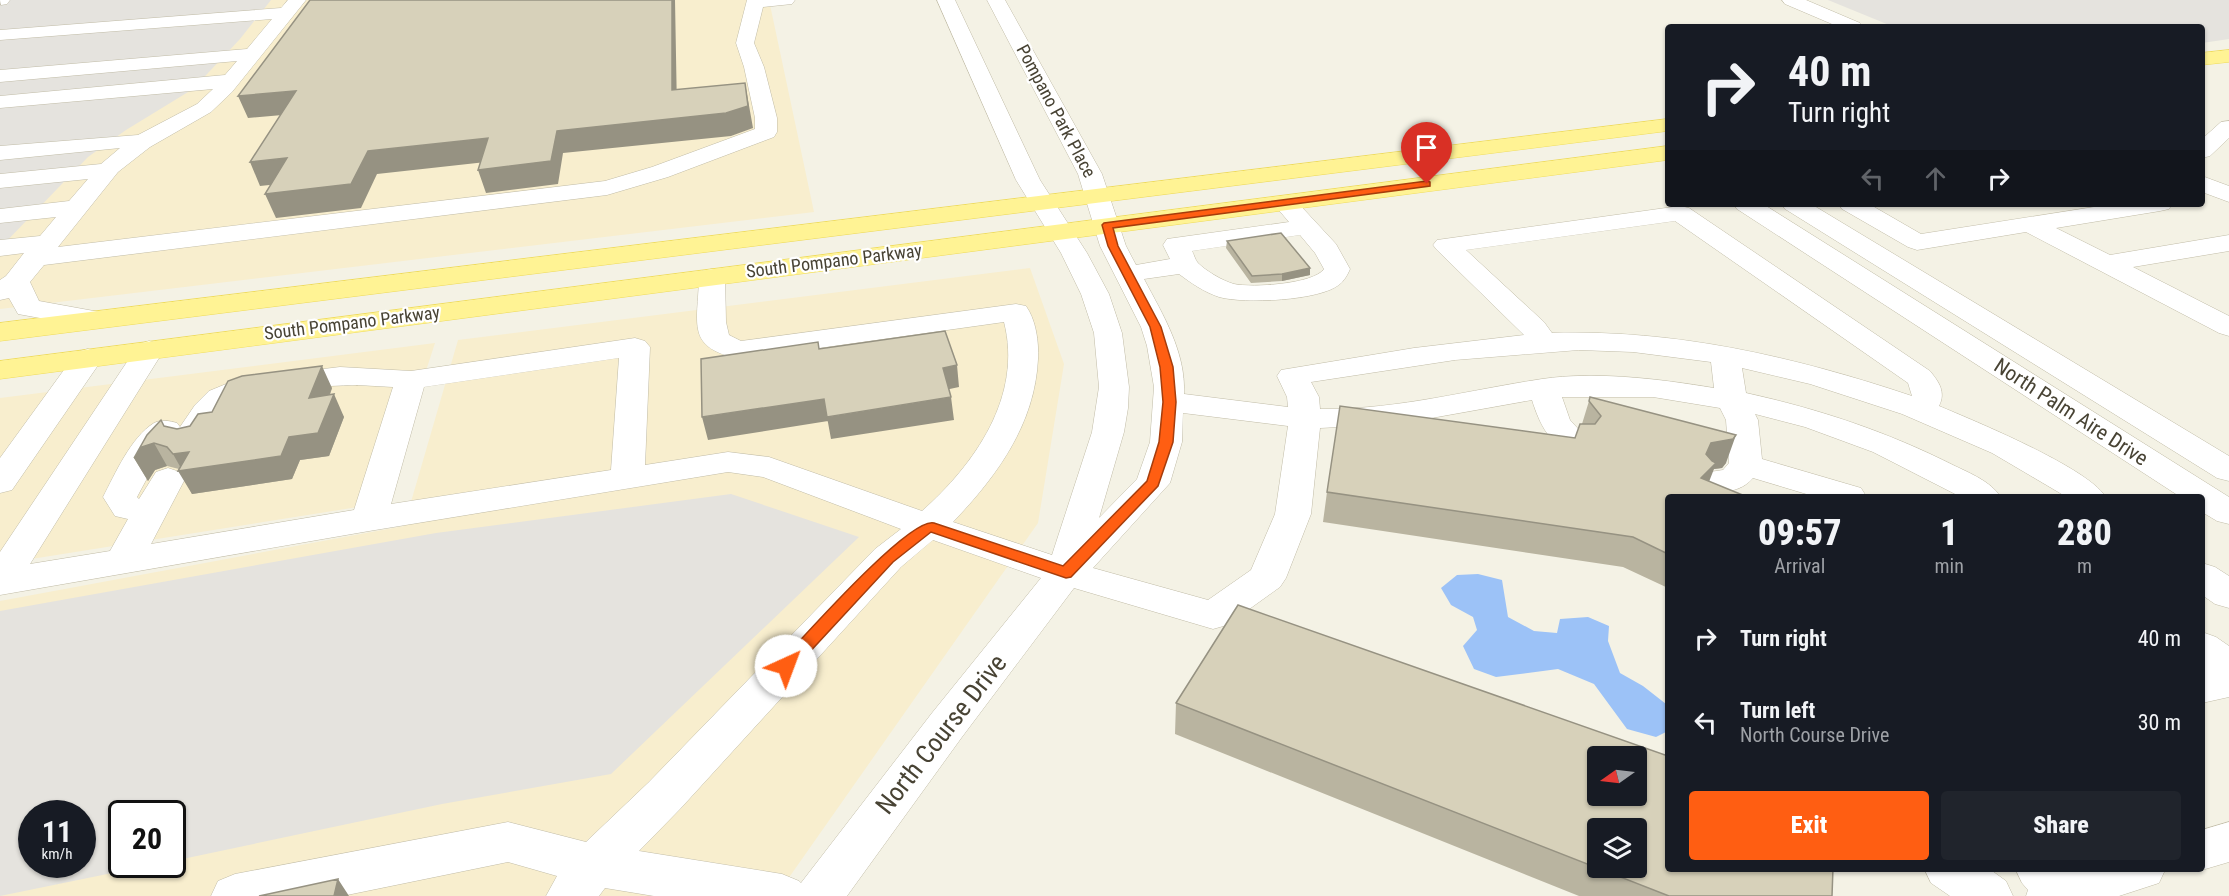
<!DOCTYPE html>
<style>
:root{--surface:#171b24;--page:#20242c;--text:#f1f3f6;--muted:#9ea1a6;--accent:#ff5e12}
body{margin:0;font-family:"Roboto Condensed",sans-serif;background:var(--page);color:var(--text);height:100vh;display:flex;flex-direction:column;font-size:22px;white-space:nowrap}
*{box-sizing:border-box;margin:0}
p{font-size:20px;color:var(--muted)}
.icon{flex:none;width:33px;height:33px;fill:none;stroke:currentColor;stroke-width:2;stroke-linecap:round;stroke-linejoin:round}
.map{position:relative;flex:1;overflow:hidden}
.drawer{position:absolute;left:1665px;top:494px;width:540px;height:378px;display:flex;flex-direction:column;background:var(--surface);border-radius:6px;box-shadow:0 2px 4px #0004}
.drawer>*{flex:none}
.guide{position:absolute;left:1665px;top:24px;width:540px;height:183px;border-radius:6px;box-shadow:0 2px 4px #0004;background:#171b24;color:var(--text);overflow:hidden}
.needle{width:39px;rotate:256deg}
.controls{position:absolute;left:1587px;top:746px;display:grid;gap:12px}
.controls a{display:grid;place-items:center;width:60px;height:60px;border-radius:6px;background:var(--surface);box-shadow:0 2px 4px #0004;font-size:30px}
.speed{position:absolute;left:18px;top:800px;display:flex;gap:12px;font-size:30px;font-weight:700;text-align:center}
.speed>*{display:grid;place-content:center;width:78px;height:78px;border-radius:50%;background:var(--surface);box-shadow:0 2px 4px #0004;line-height:1}
.speed small{font-size:15px;font-weight:400}
.speed .limit{border:3px solid #111;border-radius:9px;background:#fff;color:#111}
.pin{position:absolute;display:grid;place-items:center;width:51px;height:51px;color:#fff;margin:-62px -26px;border-radius:50% 50% 50% 0;rotate:-45deg;box-shadow:0 0 6px #0007}
.pin .icon{rotate:45deg}
.me{position:absolute;width:66px;margin:-33px;rotate:43deg;stroke-linejoin:round;filter:drop-shadow(0 0 4px #0008)}
.turn{display:flex;align-items:center;gap:21px;height:126px;padding:0 24px;font-size:27px}
.turn .icon{width:78px;height:78px;stroke-width:2.5}
.turn b{display:block;font-size:42px;line-height:51px}
.lanes{display:flex;align-items:center;height:57px;padding:0 24px;background:#0003;justify-content:center;gap:30px;direction:ltr}
.lanes .off{opacity:.35}
.eta{display:flex;justify-content:space-evenly;align-items:center;height:102px;text-align:center}
.eta b{font-size:36px;font-weight:800;line-height:42px}
.button{display:flex;gap:12px;margin-top:auto;padding:12px 24px}
.button a{flex:1;height:69px;border-radius:6px;background:var(--accent);color:#fff;font-size:24px;font-weight:800;line-height:69px;text-align:center}
.button a+a{background:var(--page);color:var(--text)}
ul{padding:0;list-style:none}
li{display:flex;align-items:center;gap:18px;height:84px;padding:0 24px}
li div{flex:1}
li b{display:block;font-size:22px}
li em{font-style:normal}
.map>svg:first-child{display:block}
</style>
<div class="map">
<svg width="2229" height="896" viewBox="0 0 2229 896">
<rect width="100%" height="100%" fill="#f4f2e5"/>
<path fill="#f8eece" fill-rule="evenodd" d="M0,0h769l45,212 -814,97z
M1030,268l34,96 -26,159 -262,373h-776v-295l404,-75 54,-186zM32,813h50v51h-50zM122,813h50v51h-50z
M435,343l-52,160 -383,61v-166z"/>
<path fill="#e5e3de" fill-rule="evenodd" d="M0,0h271l-31,39 -47,50 -67,41 -38,27 -88,91z
M1828,0h401v39l-27,4v-16h-308z
M731,494l128,43 -248,237 -169,30 -269,57 -1,-48h-50v51h34l-156,32v-285l436,-78zM32,813h50v51h-50z"/>
<path fill="#9cc2f7" d="M1478,574l24,6 6,37 26,14 23,2 3,-14 28,-2 21,9 -1,15 12,32 23,13 23,18 2,27 -12,6 -29,-8 -33,-45 -36,-15 -62,8 -22,-8 -11,-23 14,-16 -4,-13 -22,-12 -10,-17 16,-13z"/>
<g fill="none" stroke-linecap="round" stroke-linejoin="round">
<g stroke="#c1bca7" stroke-width="1">
<path id="minor" d="M0,0h10l-3,4 -6,1z
M288,0h18l-74,92 -21,20 -61,35 -32,25 -60,75 547,-66 47,-14 103,-38v-11l-11,-51 -8,-24 11,-43h48l-3,4 -29,3 -9,36 10,24 13,51v14l-3,5 -106,40 -61,18 -563,70 -14,17 9,19 66,12 4,6 -4,6 -10,3 -77,-14 -9,-16 -9,2v-20l6,-4 18,-23 -24,3v-16l40,-4 16,-19 -56,6v-14l69,-8 19,-22 -88,9v-14l101,-10 19,-16 -120,12v-14l138,-11 59,-31 16,-15 -213,19v-12l225,-21 12,-14 -237,21v-12l247,-21 25,-30 -272,21v-10l281,-22z
M937,0h18l85,180 47,73 22,41 13,39 7,54 -1,21 -4,24 -25,86 38,-39 13,-37 4,-55 -7,-41 -6,-19 -41,-81 -22,-72 -91,-174h18l97,174 24,72 10,19 34,-6 -7,-14 4,-6 122,-17 -12,-14 3,-5 9,-2 9,2 38,41 14,25c-2,5 -6,12 -10,15 -19,17 -97,20 -121,13 -15,-5 -28,-14 -40,-23l-35,5c19,36 42,73 40,115l104,13 -1,-10 -10,-21 4,-6 133,-22 110,-13 -87,-85 -4,-5 4,-5 243,-34 9,2 241,163c9,11 16,21 9,35 36,15 147,61 166,90h-40l-73,-43 -90,-39 -92,-30 -68,-16 4,25c73,16 142,39 209,73 15,7 36,16 45,30h-41l-86,-44 -68,-25 -50,-13 3,6 4,39 99,29 5,8h-53l-60,-18c-13,15 -31,15 -50,11l-5,-8 5,-8 20,-3 6,-7 -3,-43 -6,-12 -67,-11h-91l8,23 21,23 -4,7c-32,8 -47,-24 -55,-50l-134,24 -78,4 -9,86 -25,64 -6,9 -53,38 -14,4 -139,-41 -112,149 -115,159h-193l-49,-8 -6,8h-53l11,-20 -49,-14 -166,34h-131l7,-15 17,-7 273,-52 78,20 63,-60 226,-233 26,-20 -138,-52 -35,-5 -359,59 -369,64v-43l139,-208 10,-3 10,3 5,6 -134,214 80,-13 18,-32 -13,-3 -12,-19c12,-23 28,-60 51,-74 8,-4 16,-2 23,0l3,4 15,-22 14,-14 17,-7 23,-6 91,-11 71,4 224,-33 10,3 5,6 -5,118 83,-13 41,5 153,54c53,-47 101,-115 82,-189l-263,37c-56,-11 -43,-34 -42,-82l3,-6 10,-2 10,2 3,6 1,45 3,13 12,6 275,-37 10,2c10,14 13,36 12,53 -3,65 -41,117 -85,163l99,33 40,-123 7,-45 -5,-54 -13,-39 -20,-41 -45,-73zM1675,221l233,162 4,13c-116,-39 -237,-67 -360,-63l-8,-11 -78,-72zM1300,235l15,18 9,16c-10,15 -72,19 -90,15 -11,-3 -28,-13 -36,-21 -3,-3 -4,-9 -6,-12zM1579,350l54,2 78,10 3,26c-54,-9 -118,-17 -172,-9 -73,11 -142,30 -216,30h-6l-1,-12 -8,-15 144,-22zM619,358l-8,112 -220,34 33,-117zM357,385l36,2 -39,123 -203,34 34,-65 -5,-7 -12,-4 -12,4 -17,27 -2,-2 22,-41 15,-16 4,6 12,3 12,-3c9,-13 14,-28 26,-39 23,-19 98,-21 129,-22zM1183,413l105,13 -13,88 -24,56 -43,30 -115,-32 77,-85 12,-41zM933,540l108,38 -109,135 -131,170 -2,-2 -17,-7 -143,-23 42,-43 220,-241z
M1782,0h24l54,23 3,4h-24l-54,-23z
M2229,121v17l-19,18 -8,2v-19l19,-17z
M2202,176l27,10v16l-27,-10z
M1734,204h29l466,293v27l-12,-3 -15,-9v-16h-23l-442,-287z
M1782,204h29l418,252v25l-12,-3 -432,-269z
M1839,204h30l52,30 192,-30h59l-3,5 -9,2 -104,17 54,27 119,-20v16l-96,16 96,49v20l-10,-3 -193,-101 -109,18 -9,-3 -66,-38z
M88,349l11,3 4,6 -91,132 -12,3v-35l77,-106z
M2202,563l13,4 14,9v32l-14,-4 -13,-9z
M2202,632l14,5 13,9v51l-27,6v-32h3l-3,-3z
M2229,822v40l-27,8 -5,-2h5v-38z
M1924,868h64l18,13 7,15h-63l-19,-13z
M2015,868h151l-7,15 -40,13h-93l2,-6 -6,-7z"/>
</g>
<g stroke="#efdb59" stroke-width="1">
<path id="major" d="M2229,50v12l-27,3v-12z
M1668,119v12l-1668,210v-18z
M1668,146v14l-1668,219v-18z"/>
</g>
<use href="#minor" fill="#fff" fill-rule="evenodd"/>
<use href="#major" fill="#fff394" fill-rule="evenodd"/>
</g>
<path fill="#b9b4a0" d="M1227,241l83,34 -28,6 -31,2 -25,-35z
M332,388l-2,7 14,22 -15,39 -29,4 -8,19 -100,15 -13,-25 -12,-3 -12,4 -7,11 -14,-23 30,-32 13,3 13,-3 22,-14z
M1589,401l137,62 -4,5 -8,1 -46,27v92l-45,-21 -300,-45 4,-30 248,-54 7,-14z
M1176,703l656,193h-253l-404,-162z"/>
<path fill="#969282" d="M672,0h3l2,111 -5,-21z
M745,83l8,45 -22,8 -168,17 -5,31 -72,9 -8,-23 79,-39z
M296,91l9,22 -57,5 -10,-22z
M488,138l7,23 -118,13 -16,34 -85,10 -11,-24 103,-43z
M287,158l10,24 -37,4 -10,-24z
M1310,268v7l-28,6v-7z
M957,365l2,22 -14,3 -2,-22z
M322,366l10,22 -12,32 -11,-22z
M334,394l10,23 -15,39 -29,4 -8,19 -100,15 -14,-23 4,-1 -9,-16z
M951,397l3,23 -123,19 -4,-22z
M824,399l4,22 -120,19 -6,-23z
M1736,435l-10,28 -4,5 -8,1 -9,23 -10,4 11,-42 5,-11z
M154,443l13,23 -12,4 -7,11 -14,-23 8,-11z
M338,879l11,17h-15z"/>
<path fill="#d7d1ba" stroke="#969282" stroke-width="1.5" fill-rule="evenodd" d="M310,0h362v90l73,-7 3,23 -22,7 -169,18 -6,30 -73,9 10,-32 -120,13 -17,33 -86,10 22,-36 -37,4 46,-71 -58,5z
M1281,233l29,35 -28,6 -30,2 -25,-35z
M945,331l12,34 -14,3 8,29 -124,20 -3,-18 -122,18 -1,-58 117,-17 1,7z
M322,366l-13,32 25,-4 -16,39 -29,4 -8,19 -103,15 11,-19 -16,2 -6,-7 -13,-4 -12,4 -8,11 13,-23 14,-15 3,6 13,3 13,-3 8,-12 14,-2 16,-31 14,-5z
M1590,397l146,38 -3,4 -22,4 -5,11 6,7 4,2 -15,15 44,18h-77v58l-35,-17 -306,-45 13,-86 235,32 5,-14h15l6,-8 -12,-15z
M1238,605l430,151v112h165l-1,28h-163l-493,-193zM1598,756h38v39h-38zM1598,828h38v39h-38z
M338,879l-4,17h-75z"/>
<path fill="#ff5e12" stroke="#a63d0c" stroke-width="1.5" d="M1427,181l3,1v4l-317,42 5,18 43,81 12,40 3,35 -3,40 -15,44 -87,91 -5,1 -135,-46 -38,30 -101,109 -6,2 -6,-2 -2,-5 2,-4c21,-22 130,-146 154,-139l129,43 84,-85 12,-39 4,-40 -3,-35 -10,-40 -42,-81 -6,-21 2,-2z"/>
<g text-anchor="middle" stroke-width="4.5" stroke-linejoin="round" paint-order="stroke">
<g font-size="18" fill="#484334" stroke="#fff">
<text transform="translate(1056 111) rotate(62)" y="6">Pompano Park Place</text>
<text transform="translate(834 261) rotate(-7)" y="6">South Pompano Parkway</text>
<text transform="translate(352 323) rotate(-7)" y="6">South Pompano Parkway</text>
</g>
<g font-size="21" fill="#484334" stroke="#fff">
<text transform="translate(2071 412) rotate(33)" y="7">North Palm Aire Drive</text>
</g>
<g font-size="26" fill="#484334" stroke="#fff">
<text transform="translate(941 734) rotate(-52)" y="9">North Course Drive</text>
</g>
</g>
</svg>
<div class="controls">
<a><svg class="needle" viewBox="-14 -14 28 28"><path d="M0-13l5 13h-10z" fill="#e53935"/><path d="M0 13l5-13h-10z" fill="#9ea1a6"/></svg></a>
<a><svg class="icon" aria-label="layers" viewBox="0 0 24 24"><path d="M12 4l9 5-9 5-9-5zM3 14l9 5 9-5"/></svg></a>
</div>
<div class="speed"><div>11<small>km/h</small></div><div class="limit">20</div></div>
<div class="pin" style="left:1427px;top:184px;background:#d93025"><svg class="icon" aria-label="arrive" viewBox="0 0 24 24"><path d="M6 21V4h12l-3 4 3 4H6"/></svg></div>
<svg class="me" style="left:786px;top:666px" viewBox="-20 -20 40 40"><circle r="19" fill="#fff"/><path d="M0-13L10 11 0 6-10 11z" fill="#ff5e12"/></svg>
<div class="guide">
<div class="turn"><svg class="icon" aria-label="right" viewBox="0 0 24 24"><path d="M7 20v-9h11M14 6l5 5-5 5"/></svg><div><b>40 m</b>Turn right</div></div>
<div class="lanes"><svg class="icon off" aria-label="left" viewBox="0 0 24 24"><path d="M17 20v-9H6M10 6l-5 5 5 5"/></svg><svg class="icon off" aria-label="ahead" viewBox="0 0 24 24"><path d="M12 20V5M6 11l6-6 6 6"/></svg><svg class="icon" aria-label="right" viewBox="0 0 24 24"><path d="M7 20v-9h11M14 6l5 5-5 5"/></svg></div>
</div>
<section class="drawer">
<div class="eta">
<div><b>09:57</b><p>Arrival</p></div>
<div><b>1</b><p>min</p></div>
<div><b>280</b><p>m</p></div>
</div>
<ul>
<li><svg class="icon" aria-label="right" viewBox="0 0 24 24"><path d="M7 20v-9h11M14 6l5 5-5 5"/></svg><div><b>Turn right</b></div><em>40 m</em></li>
<li><svg class="icon" aria-label="left" viewBox="0 0 24 24"><path d="M17 20v-9H6M10 6l-5 5 5 5"/></svg><div><b>Turn left</b><p>North Course Drive</p></div><em>30 m</em></li>
</ul>
<div class="button"><a>Exit</a><a>Share</a></div>
</section>
</div>
